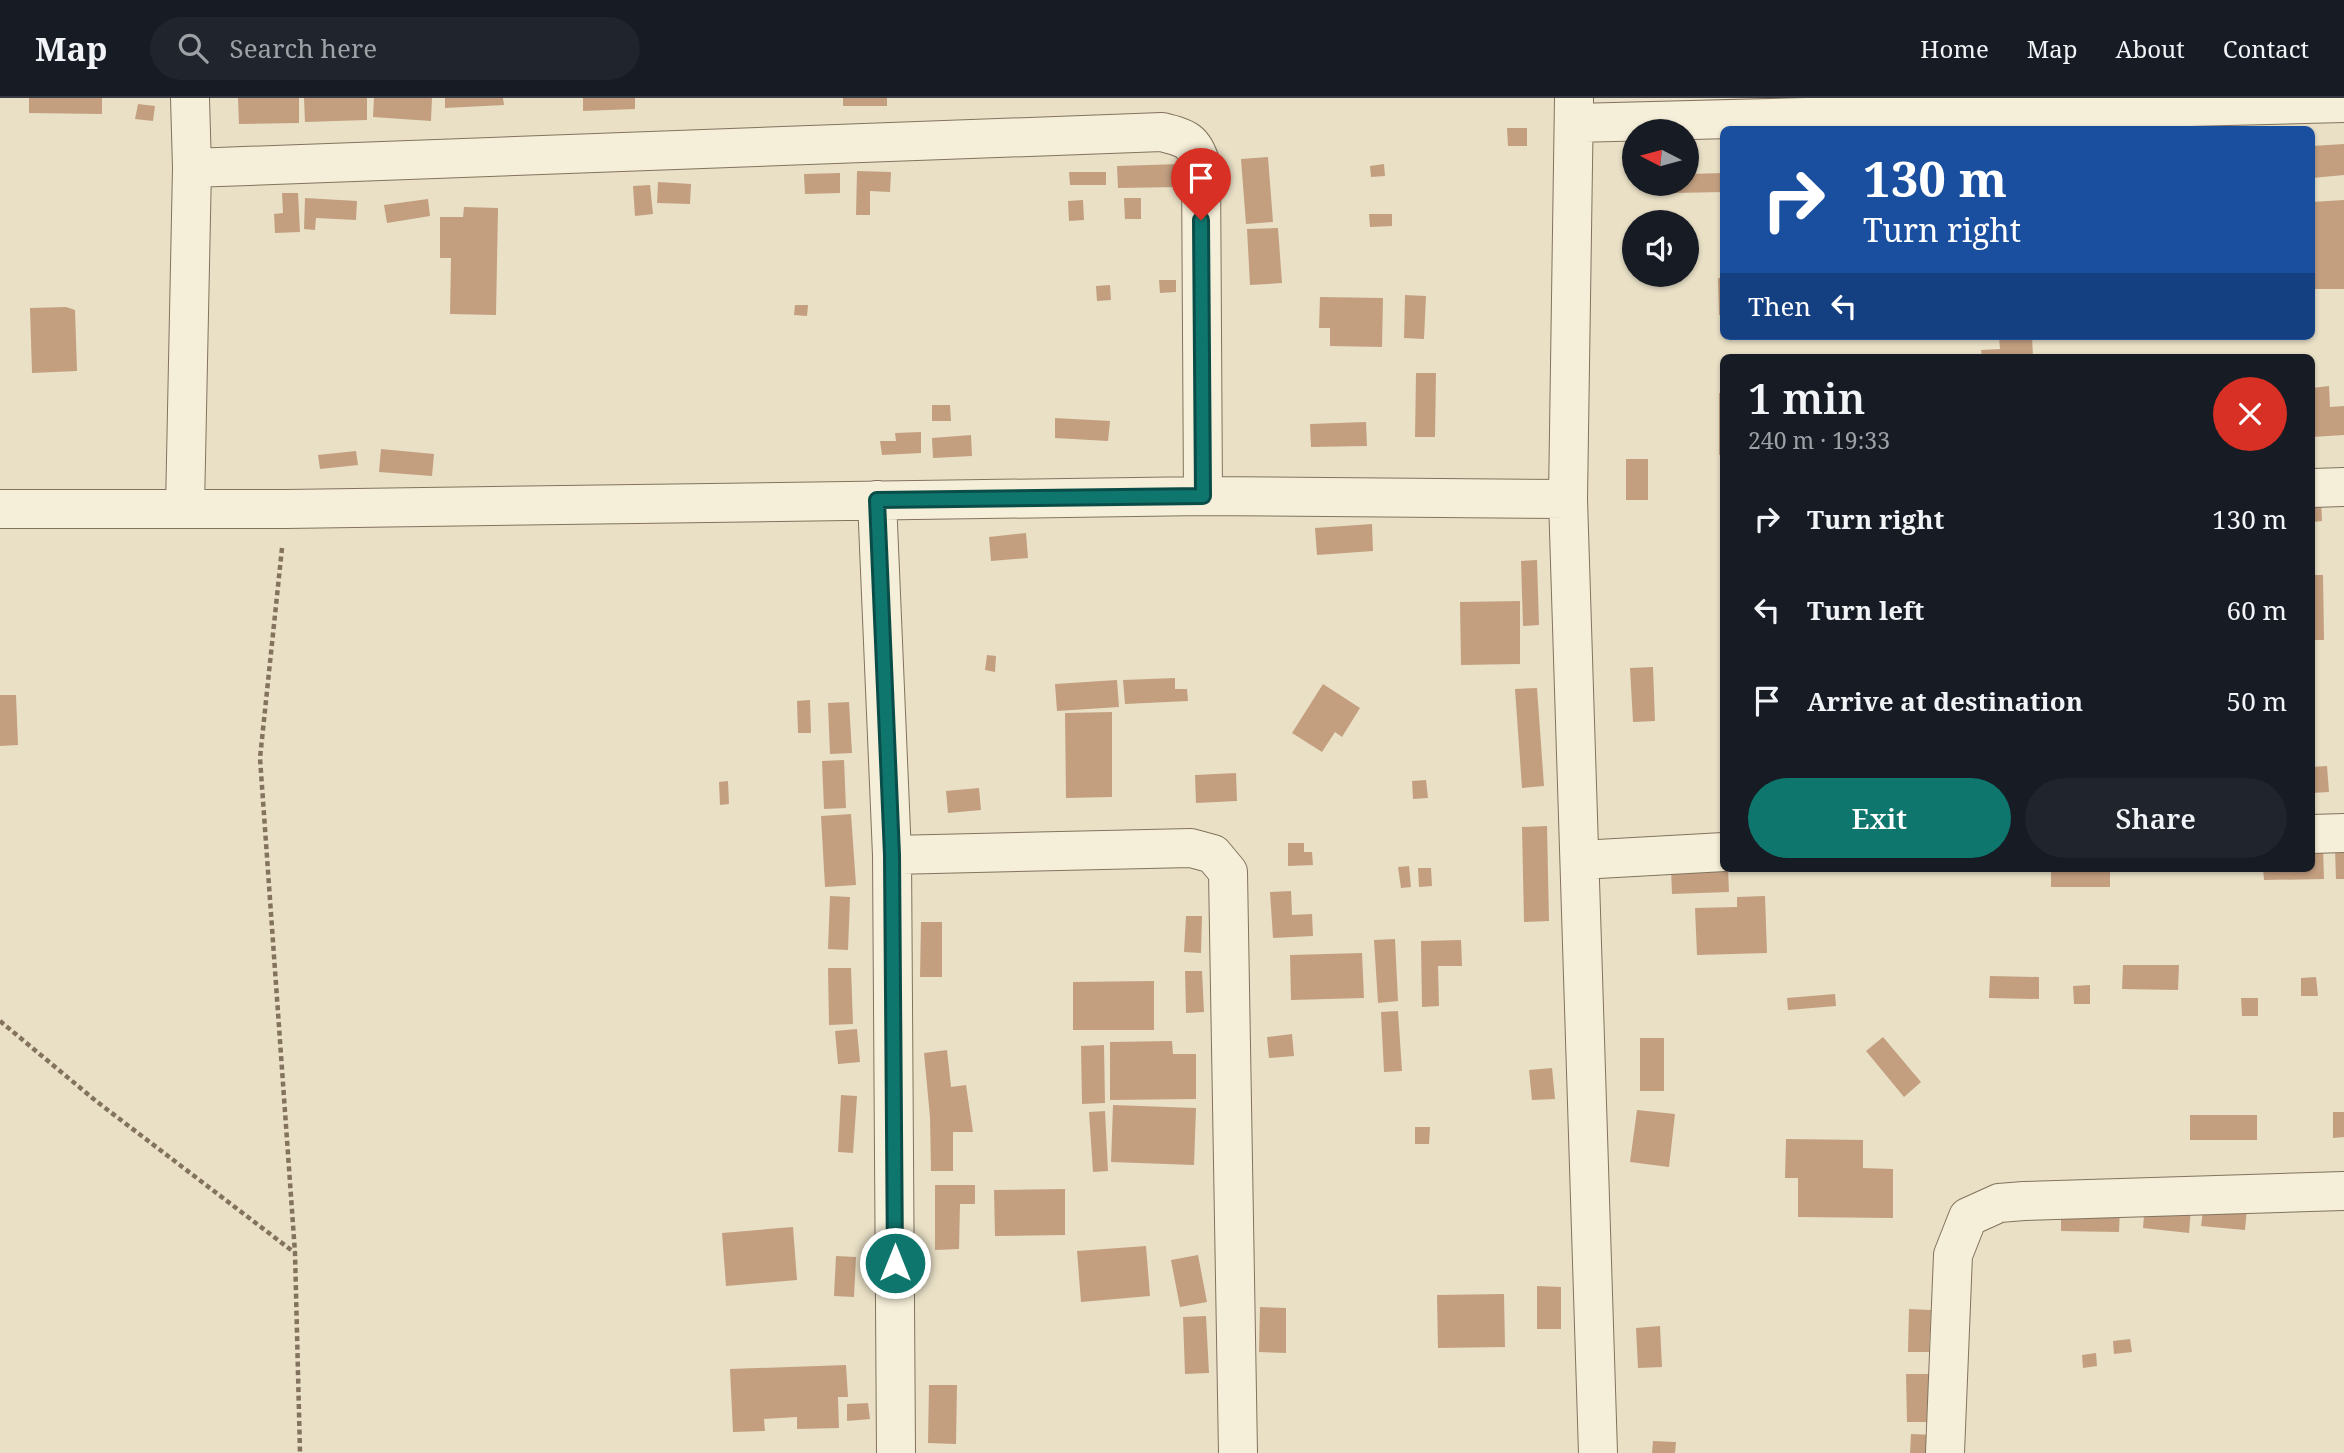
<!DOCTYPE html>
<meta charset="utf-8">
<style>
:root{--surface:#171b24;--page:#20242c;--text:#f1f3f6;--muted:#9ea1a6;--line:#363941;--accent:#0f766e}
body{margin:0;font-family:"Noto Serif",serif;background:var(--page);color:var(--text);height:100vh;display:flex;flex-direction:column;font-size:26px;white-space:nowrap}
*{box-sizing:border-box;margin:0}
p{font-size:23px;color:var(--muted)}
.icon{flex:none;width:38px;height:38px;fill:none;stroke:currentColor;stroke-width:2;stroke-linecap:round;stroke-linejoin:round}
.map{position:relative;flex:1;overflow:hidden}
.side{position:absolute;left:1720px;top:256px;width:595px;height:518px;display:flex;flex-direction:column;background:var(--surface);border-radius:10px;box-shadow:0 2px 5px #0004}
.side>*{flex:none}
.top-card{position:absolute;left:1720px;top:28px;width:595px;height:214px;border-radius:10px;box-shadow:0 2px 5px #0004;background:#1a4fa0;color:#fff;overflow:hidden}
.needle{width:46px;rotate:276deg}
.fabs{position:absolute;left:1622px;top:21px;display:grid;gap:14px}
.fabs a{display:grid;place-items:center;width:77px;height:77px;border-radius:50%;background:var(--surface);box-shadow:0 2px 5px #0004;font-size:35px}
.pin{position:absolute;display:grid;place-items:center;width:60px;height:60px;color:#fff;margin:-72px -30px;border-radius:50% 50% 50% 0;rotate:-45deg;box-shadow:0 0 7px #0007}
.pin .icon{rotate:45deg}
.me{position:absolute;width:77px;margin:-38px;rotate:0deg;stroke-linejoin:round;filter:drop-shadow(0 0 5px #0008)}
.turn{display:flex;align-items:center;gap:24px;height:147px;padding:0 28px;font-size:32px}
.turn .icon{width:91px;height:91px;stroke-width:2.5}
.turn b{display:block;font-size:49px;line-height:60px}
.then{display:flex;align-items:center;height:66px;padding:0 28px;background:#0003;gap:14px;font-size:26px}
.round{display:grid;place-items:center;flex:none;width:74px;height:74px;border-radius:37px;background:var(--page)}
.summary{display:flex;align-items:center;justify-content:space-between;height:119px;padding:0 28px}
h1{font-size:42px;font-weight:600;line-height:52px}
.action{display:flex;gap:14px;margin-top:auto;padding:14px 28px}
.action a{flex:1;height:80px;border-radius:42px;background:var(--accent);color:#fff;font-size:28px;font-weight:600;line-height:80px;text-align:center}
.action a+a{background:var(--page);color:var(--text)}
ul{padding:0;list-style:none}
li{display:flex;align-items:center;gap:21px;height:91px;padding:0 28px}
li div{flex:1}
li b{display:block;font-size:26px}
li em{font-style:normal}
header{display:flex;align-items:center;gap:42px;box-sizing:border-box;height:98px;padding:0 35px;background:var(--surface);border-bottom:2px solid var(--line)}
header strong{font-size:33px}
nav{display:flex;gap:38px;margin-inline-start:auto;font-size:24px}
.search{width:490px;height:63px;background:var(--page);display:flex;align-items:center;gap:18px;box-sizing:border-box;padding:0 24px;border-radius:38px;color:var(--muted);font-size:26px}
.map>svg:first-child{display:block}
</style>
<header>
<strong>Map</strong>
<div class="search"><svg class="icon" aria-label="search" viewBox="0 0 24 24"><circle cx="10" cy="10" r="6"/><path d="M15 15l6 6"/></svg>Search here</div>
<nav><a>Home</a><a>Map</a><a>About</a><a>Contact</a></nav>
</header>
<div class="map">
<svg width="2344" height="1355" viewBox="0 0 2344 1355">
<rect width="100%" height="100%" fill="#e9e0c6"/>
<path fill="#c39f80" d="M29,0h73v16l-73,-1z
M238,0h61v25l-60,1z
M304,0h63v22l-62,2z
M374,0h58l-1,23 -58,-4z
M445,0h58l1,7 -59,3z
M583,0h52v11l-52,2z
M843,0h44v8h-44z
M138,6l17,2 -2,15 -18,-2z
M1507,30h20v18h-19z
M2344,46v31l-32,3v-32z
M1268,59l5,65 -27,2 -5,-65z
M1180,66v23l-62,1 -1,-22z
M1384,66l1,12 -14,1 -1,-11z
M857,73l34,1 -1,20 -20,-1v24h-14z
M1069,74h37v13h-36z
M840,75v20l-35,1 -1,-20z
M1724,75v19l-50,1v-9h13v-10z
M658,84l33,2 -1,20 -33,-1z
M650,87l3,29 -18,2 -2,-30z
M282,95h16l2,39 -25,1 -1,-19 9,-1z
M305,100l52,3 -1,19 -40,-2 -1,12 -11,-1z
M1124,100h17v21h-16z
M428,101l2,17 -43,7 -3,-18z
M1083,102l1,20 -15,1 -1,-20z
M2344,102v89h-32v-87z
M464,109l34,1 -2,107 -46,-1 1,-56h-11v-41h23z
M1369,116h23v12l-22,1z
M1278,130l4,55 -32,2 -3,-56z
M1718,180h6v37h-5z
M1159,182h17v12l-16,1z
M1110,187l1,15 -14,1 -1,-15z
M1405,197l21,1 -2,43 -20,-1z
M1320,199l63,1 -1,49 -52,-1v-18h-11z
M795,207h13l-1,11 -13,-1z
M66,209l9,3 2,61 -45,2 -2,-65z
M1999,238h33l1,21h-51l-1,-7 19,-1z
M1416,275h20l-1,64h-20z
M2329,288l1,21 14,-1v29l-32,2v-49z
M1719,295h5v62h-5z
M932,307h18l1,16h-19z
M1055,320l55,3 -2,20 -53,-3z
M1366,324l1,24 -56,1 -1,-23z
M921,334v21l-39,2 -2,-14h16l-1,-8z
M971,337l1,21 -39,2 -1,-20z
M381,351l53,5 -2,22 -53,-4z
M356,353l2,14 -38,4 -2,-14z
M1626,361h22v41h-22z
M2312,401h9l1,22 -10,1z
M1372,426l1,27 -56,4 -2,-27z
M1026,435l2,25 -37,3 -2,-24z
M1537,462l2,65 -16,1 -2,-65z
M2312,477h11l1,65h-12z
M1520,503v63l-59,1 -1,-63z
M987,557l9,1 -1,16 -10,-2z
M1653,569l2,54 -22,1 -3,-54z
M1175,580v11h12l1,12 -63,3 -2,-24z
M1117,582l2,27 -62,4 -2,-27z
M1323,586l37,24 -18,29 -7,-5 -13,20 -30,-19z
M1537,590l7,98 -22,2 -7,-99z
M0,597h16l2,50 -18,1z
M810,602l1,33h-13l-1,-32z
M849,604l3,51 -22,1 -2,-51z
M1112,614v85l-46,1 -1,-85z
M844,662l2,48 -22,1 -2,-48z
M2327,668l2,26 -17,1v-26z
M1236,675l1,28 -41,2 -1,-28z
M1426,682l2,18 -15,1 -1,-18z
M728,683l1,23 -9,1 -1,-23z
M979,690l2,22 -33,3 -2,-22z
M851,716l5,71 -31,2 -4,-71z
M1547,728l2,95 -25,1 -2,-95z
M1288,745h16v9h8l1,13 -25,1z
M2323,750l1,31 -60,1 -1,-12h49v-19z
M2335,751h9v30h-8z
M1409,768l2,21 -10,1 -3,-21z
M1418,770h13l1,18 -13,1z
M1728,770l1,24 -57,2 -1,-25z
M2051,770h59v19h-59z
M1291,793l1,24 20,-1 1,22 -40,2 -3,-46z
M830,798l20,1 -2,53 -20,-1z
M1765,798l2,57 -70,2 -2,-47 42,-1v-10z
M1186,818h16l-1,37 -17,-1z
M921,824h21v55h-22z
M1395,841l3,62 -20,2 -4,-63z
M1461,842l1,26h-24l1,40 -17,1 -1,-66z
M1362,855l2,45 -73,2 -1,-45z
M2123,867h56l-1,25 -56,-1z
M828,870h23l2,56 -24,1z
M1185,873h17l2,41 -18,1z
M1990,878l49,1v22l-50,-1z
M2316,879l2,19h-17v-18z
M1154,883v49h-81v-48z
M2090,887v19h-16l-1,-18z
M1835,896l1,12 -48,4 -1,-12z
M2241,900h17v18h-16z
M1398,913l4,60 -18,1 -3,-60z
M857,931l3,33 -22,2 -3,-33z
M1292,936l2,22 -25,2 -2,-21z
M1883,939l38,45 -17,15 -38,-46z
M1640,940h24v53h-24z
M1172,943l1,13h23v45l-86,1v-58z
M1104,947l1,58 -23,1 -1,-58z
M947,952l4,37 15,-2 7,47h-20v39h-22l-1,-54 -6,-64z
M1552,970l3,31 -23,1 -3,-30z
M841,997l16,1 -4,57 -15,-1z
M1113,1007l83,3 -2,57 -83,-3z
M1637,1012l38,4 -6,53 -39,-5z
M1105,1013l3,60 -15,1 -4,-60z
M2333,1014h11v25l-11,1z
M2190,1017h67v25h-67z
M1415,1029h15l-1,17h-14z
M1786,1041l77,1v28l30,1v49l-95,-1v-39h-13z
M935,1087h40v19h-15l-1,45 -24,1z
M1065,1091v46l-70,1 -1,-46z
M2145,1105l46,5 -2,25 -46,-5z
M2204,1105l43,5 -2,22 -44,-4z
M2061,1108l59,1 -1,25 -58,-1z
M793,1129l4,53 -71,6 -4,-53z
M1146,1148l4,50 -69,6 -4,-51z
M1198,1157l9,47 -27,5 -9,-47z
M836,1158l20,1 -2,40 -20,-1z
M1537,1188l24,1v42h-24z
M1504,1196l1,53 -67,1 -1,-53z
M1260,1209l26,1v45l-27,-1z
M1909,1211l22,1 -2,42h-21z
M1206,1218l3,57 -24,1 -2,-57z
M1660,1228l2,41 -24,1 -2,-40z
M2130,1241l2,13 -18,2 -1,-13z
M2096,1255l1,13 -14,2 -1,-13z
M846,1267l2,32h-10l1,31 -42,1v-12l-33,2 1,12 -32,1 -3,-63z
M1906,1276h26v48h-25z
M929,1287h28l-1,59 -28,-1z
M868,1305l2,16 -23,2v-17z
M1911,1336l24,1 -1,18h-24z
M1653,1343l23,1 -1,11h-23z"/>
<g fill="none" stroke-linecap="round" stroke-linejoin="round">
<g stroke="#83735e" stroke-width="40">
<path id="minor" d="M1574,0l-6,401 30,954
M1575,25l769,-20
M192,70l970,-36c24,6 32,8 39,33l2,331
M2312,390l32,-1
M877,402l15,355 4,598
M185,410l7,-340 -2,-70
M0,411h286l917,-13 365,3
M2312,736l32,-1
M892,757l299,-7 22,6 15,18 10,581
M1580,762l144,-8
M1945,1355l8,-198 15,-38 31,-14 25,-2 320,-10"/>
</g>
<path stroke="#83735e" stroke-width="4.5" stroke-dasharray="5 3.5" stroke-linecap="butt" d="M282,450l-22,210 35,495 5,200
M0,923l96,80 199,152"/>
<use href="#minor" stroke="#f5eed8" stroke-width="38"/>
</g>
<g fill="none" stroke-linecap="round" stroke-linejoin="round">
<g stroke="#0a4d48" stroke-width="18">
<path id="route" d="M895,1165l-3,-408 -15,-355 326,-4 -2,-276"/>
</g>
<use href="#route" stroke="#0f766e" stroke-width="12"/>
</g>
</svg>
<div class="fabs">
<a><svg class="needle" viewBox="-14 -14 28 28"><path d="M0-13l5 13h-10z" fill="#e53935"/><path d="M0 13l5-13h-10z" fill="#9ea1a6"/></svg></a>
<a><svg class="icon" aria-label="sound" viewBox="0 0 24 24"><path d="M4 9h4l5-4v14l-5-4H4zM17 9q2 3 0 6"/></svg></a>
</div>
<div class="pin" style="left:1201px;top:122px;background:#d93025"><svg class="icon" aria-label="arrive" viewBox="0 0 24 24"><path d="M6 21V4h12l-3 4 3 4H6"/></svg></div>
<svg class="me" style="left:895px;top:1165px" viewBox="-20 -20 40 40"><circle r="17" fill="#0f766e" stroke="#fff" stroke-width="3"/><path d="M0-11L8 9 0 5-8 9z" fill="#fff"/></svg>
<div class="top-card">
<div class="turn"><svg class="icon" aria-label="right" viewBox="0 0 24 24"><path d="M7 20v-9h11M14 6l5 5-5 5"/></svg><div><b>130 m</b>Turn right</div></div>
<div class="then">Then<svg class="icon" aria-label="left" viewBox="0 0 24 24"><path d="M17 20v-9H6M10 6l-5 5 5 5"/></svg></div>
</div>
<section class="side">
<div class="summary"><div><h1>1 min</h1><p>240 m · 19:33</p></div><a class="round" style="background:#d93025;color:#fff"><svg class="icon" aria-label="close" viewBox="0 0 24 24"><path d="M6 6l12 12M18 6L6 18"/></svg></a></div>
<ul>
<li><svg class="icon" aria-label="right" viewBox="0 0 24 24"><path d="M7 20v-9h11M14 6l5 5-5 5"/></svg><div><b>Turn right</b></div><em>130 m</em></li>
<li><svg class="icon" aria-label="left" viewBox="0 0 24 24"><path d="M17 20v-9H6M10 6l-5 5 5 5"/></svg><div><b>Turn left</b></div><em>60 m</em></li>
<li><svg class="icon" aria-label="arrive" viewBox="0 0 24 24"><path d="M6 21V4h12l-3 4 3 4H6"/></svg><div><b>Arrive at destination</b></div><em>50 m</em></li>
</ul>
<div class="action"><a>Exit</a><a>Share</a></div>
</section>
</div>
